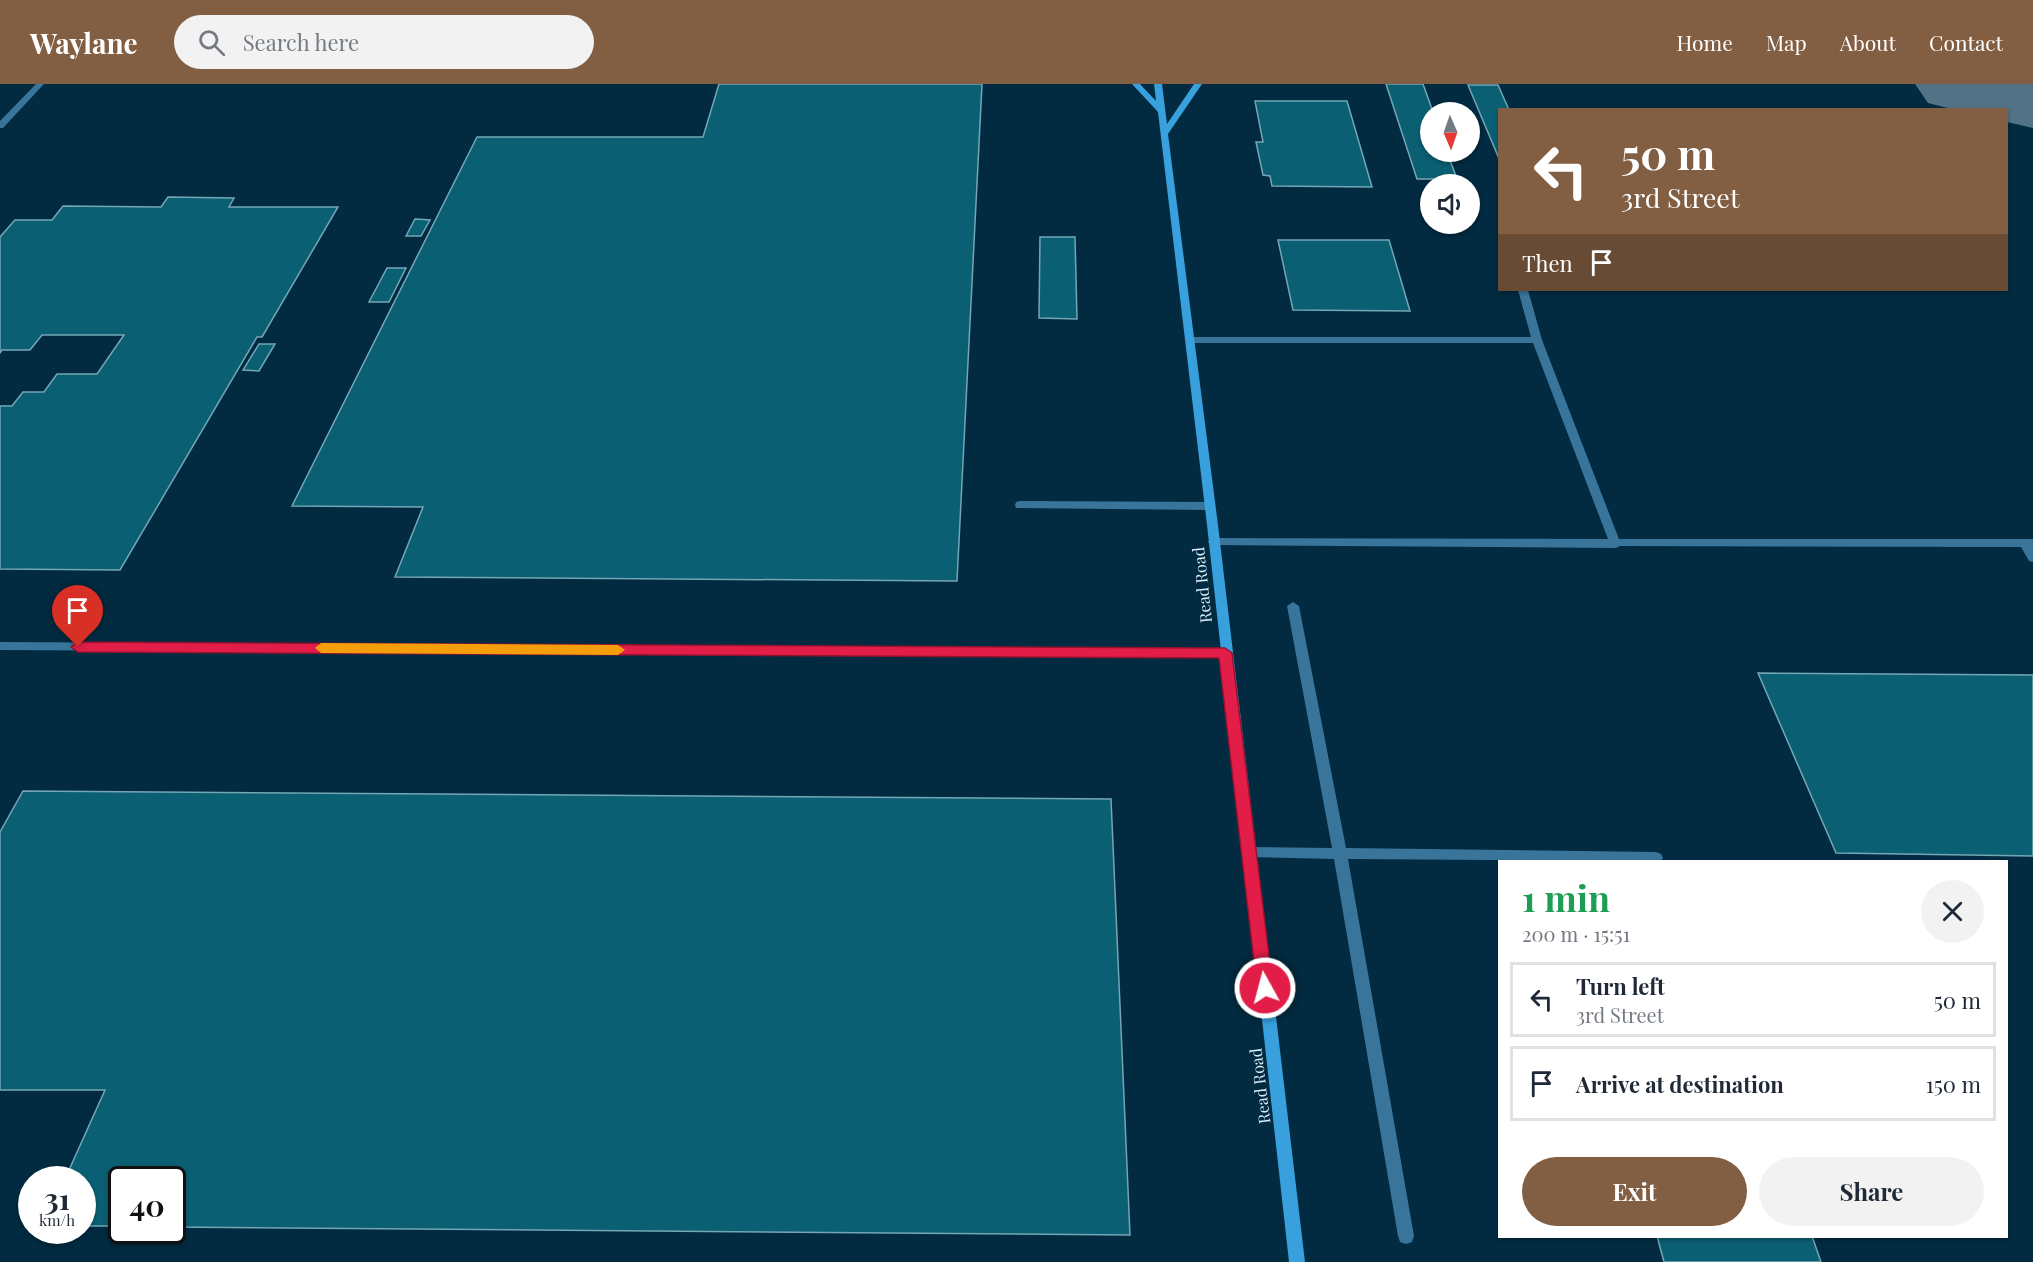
<!DOCTYPE html>
<meta charset="utf-8">
<style>
:root{--surface:#fff;--page:#f2f2f3;--text:#1f2937;--muted:#747a83;--line:#e0e1e3;--accent:#825e42}
body{margin:0;font-family:"Playfair Display",serif;background:var(--page);color:var(--text);height:100vh;display:flex;flex-direction:column;font-size:22px;white-space:nowrap}
*{box-sizing:border-box;margin:0}
p{font-size:20px;color:var(--muted)}
.icon{flex:none;width:33px;height:33px;fill:none;stroke:currentColor;stroke-width:2;stroke-linecap:round;stroke-linejoin:round}
.map{position:relative;flex:1;overflow:hidden}
.drawer{position:absolute;left:1498px;top:776px;width:510px;height:378px;display:flex;flex-direction:column;background:var(--surface);border-radius:0px;box-shadow:0 2px 4px #0004}
.drawer>*{flex:none}
.banner{position:absolute;left:1498px;top:24px;width:510px;height:183px;border-radius:0px;box-shadow:0 2px 4px #0004;background:#825e42;color:#fff;overflow:hidden}
.needle{width:39px;rotate:178deg}
.fabs{position:absolute;left:1420px;top:18px;display:grid;gap:12px}
.fabs a{display:grid;place-items:center;width:60px;height:60px;border-radius:50%;background:var(--surface);box-shadow:0 2px 4px #0004;font-size:30px}
.speed{position:absolute;left:18px;top:1082px;display:flex;gap:12px;font-size:30px;font-weight:700;text-align:center}
.speed>*{display:grid;place-content:center;width:78px;height:78px;border-radius:50%;background:var(--surface);box-shadow:0 2px 4px #0004;line-height:1}
.speed small{font-size:15px;font-weight:400}
.speed .limit{border:3px solid #111;border-radius:9px;background:#fff;color:#111}
.pin{position:absolute;display:grid;place-items:center;width:51px;height:51px;color:#fff;margin:-62px -26px;border-radius:50% 50% 50% 0;rotate:-45deg;box-shadow:0 0 6px #0007}
.pin .icon{rotate:45deg}
.me{position:absolute;width:66px;margin:-33px;rotate:353deg;stroke-linejoin:round;filter:drop-shadow(0 0 4px #0008)}
.turn{display:flex;align-items:center;gap:21px;height:126px;padding:0 24px;font-size:27px}
.turn .icon{width:78px;height:78px;stroke-width:2.5}
.turn b{display:block;font-size:42px;line-height:51px}
.then{display:flex;align-items:center;height:57px;padding:0 24px;background:#0003;gap:12px;font-size:22px}
.round{display:grid;place-items:center;flex:none;width:63px;height:63px;border-radius:32px;background:var(--page)}
.head{display:flex;align-items:center;justify-content:space-between;height:102px;padding:0 24px}
h1{font-size:36px;font-weight:700;line-height:45px;color:#1e9e55}
.cta{display:flex;gap:12px;margin-top:auto;padding:12px 24px}
.cta a{flex:1;height:69px;border-radius:36px;background:var(--accent);color:#fff;font-size:24px;font-weight:700;line-height:69px;text-align:center}
.cta a+a{background:var(--page);color:var(--text)}
ul{padding:0;list-style:none}
li{display:flex;align-items:center;gap:18px;height:75px;margin:0 12px 9px;padding:0 12px;border:3px solid var(--line);border-radius:0px}
li div{flex:1}
li b{display:block;font-size:22px}
li em{font-style:normal}
header{display:flex;align-items:center;gap:36px;box-sizing:border-box;height:84px;padding:0 30px;background:var(--accent);color:#fff}
header strong{font-size:28px}
nav{display:flex;gap:33px;margin-inline-start:auto;font-size:21px}
.search{width:420px;height:54px;background:var(--page);display:flex;align-items:center;gap:15px;box-sizing:border-box;padding:0 21px;border-radius:33px;color:var(--muted);font-size:22px}
.map>svg:first-child{display:block}
</style>
<header>
<strong>Waylane</strong>
<div class="search"><svg class="icon" aria-label="search" viewBox="0 0 24 24"><circle cx="10" cy="10" r="6"/><path d="M15 15l6 6"/></svg>Search here</div>
<nav><a>Home</a><a>Map</a><a>About</a><a>Contact</a></nav>
</header>
<div class="map">
<svg width="2033" height="1178" viewBox="0 0 2033 1178">
<rect width="100%" height="100%" fill="#022a40"/>
<g fill="none" stroke-linecap="round" stroke-linejoin="round">
<path fill="#527285" fill-rule="evenodd" d="M1915,0h118v44l-26,-6v-12h-52l-27,-7z"/>
</g>
<path fill="#0b5f73" stroke="#74a7b6" stroke-width="1.5" d="M719,0h263l-25,497 -562,-4 28,-70 -131,-1 185,-369h226z
M1386,0h37l10,28h-2v40h16l10,27h-40z
M1468,1h30l11,25h-9v51z
M1255,17h92l25,86 -100,-1 -2,-10 -7,-1 -7,-33h7z
M168,113l66,1 -5,9h109l-76,130h-5l-137,233 -120,-1v-163h12l11,-14h21l13,-18h40l27,-39h-82l-12,15h-28l-2,3v-116l15,-17h37l11,-14 98,1z
M415,135l15,1 -9,16h-15z
M1040,153h35l2,82 -38,-1z
M1278,156h111l21,71 -117,-1z
M387,184h19l-17,34h-20z
M259,260h16l-16,27 -16,-1z
M1758,589l275,2v181l-197,-3z
M23,707l1088,8 19,436 -958,-8v-48h-50v47h-40v-47h-17l40,-89h-105v-258z
M1657,1152h155l9,26h-157z"/>
<g fill="none" stroke-linecap="round" stroke-linejoin="round">
<path fill="#39759a" fill-rule="evenodd" d="M1518,206h10l14,50 77,199h414v23l-4,-1 -8,-14 -401,-1 -4,2 -406,-3 -2,-3 2,-3 4,-1 394,1 -75,-196h-343l-5,-3 5,-3h341z
M1020,417l190,1 5,4 -5,4 -194,-2 -1,-3 1,-3z
M1293,518l6,4 47,242 310,4 5,2 2,4 -2,3 -313,-2 66,377 -2,6 -6,2 -6,-2 -2,-6 -64,-377 -85,-2 -5,-1 -2,-4 2,-4 5,-1 83,1 -45,-242z"/>
<path fill="#39759a" fill-rule="evenodd" d="M36,0h8l-41,44h-3v-7z
M0,558l1225,7 6,4 -6,4 -1225,-7z"/>
<path fill="#37a0dd" fill-rule="evenodd" d="M1132,0h8l16,17 -2,-17h8l5,40 27,-40h8l-34,50 50,391 87,737h-16l-82,-737 -49,-413z"/>
</g>
<path fill="#e11d48" stroke="#92132f" stroke-width="1.5" d="M78,558l1147,6 7,5 41,335 -2,6 -6,2 -6,-2 -2,-6 -38,-330 -1141,-6 -7,-5z"/>
<path fill="#f59e0b" d="M321,559l297,2 7,5 -7,5 -297,-2 -6,-5z"/>
<g text-anchor="middle" stroke-width="5" stroke-linejoin="round" paint-order="stroke">
<g font-size="16" fill="#d9edfb" stroke="#022a40">
<text transform="translate(1202 501) rotate(-96)" y="6">Read Road</text>
<text transform="translate(1260 1002) rotate(-97)" y="6">Read Road</text>
</g>
</g>
</svg>
<div class="fabs">
<a><svg class="needle" viewBox="-14 -14 28 28"><path d="M0-13l5 13h-10z" fill="#e53935"/><path d="M0 13l5-13h-10z" fill="#747a83"/></svg></a>
<a><svg class="icon" aria-label="sound" viewBox="0 0 24 24"><path d="M4 9h4l5-4v14l-5-4H4zM17 9q2 3 0 6"/></svg></a>
</div>
<div class="speed"><div>31<small>km/h</small></div><div class="limit">40</div></div>
<div class="pin" style="left:78px;top:563px;background:#d93025"><svg class="icon" aria-label="arrive" viewBox="0 0 24 24"><path d="M6 21V4h12l-3 4 3 4H6"/></svg></div>
<svg class="me" style="left:1265px;top:904px" viewBox="-20 -20 40 40"><circle r="17" fill="#e11d48" stroke="#fff" stroke-width="3"/><path d="M0-11L8 9 0 5-8 9z" fill="#fff"/></svg>
<div class="banner">
<div class="turn"><svg class="icon" aria-label="left" viewBox="0 0 24 24"><path d="M17 20v-9H6M10 6l-5 5 5 5"/></svg><div><b>50 m</b>3rd Street</div></div>
<div class="then">Then<svg class="icon" aria-label="arrive" viewBox="0 0 24 24"><path d="M6 21V4h12l-3 4 3 4H6"/></svg></div>
</div>
<section class="drawer">
<div class="head"><div><h1>1 min</h1><p>200 m · 15:51</p></div><a class="round"><svg class="icon" aria-label="close" viewBox="0 0 24 24"><path d="M6 6l12 12M18 6L6 18"/></svg></a></div>
<ul>
<li><svg class="icon" aria-label="left" viewBox="0 0 24 24"><path d="M17 20v-9H6M10 6l-5 5 5 5"/></svg><div><b>Turn left</b><p>3rd Street</p></div><em>50 m</em></li>
<li><svg class="icon" aria-label="arrive" viewBox="0 0 24 24"><path d="M6 21V4h12l-3 4 3 4H6"/></svg><div><b>Arrive at destination</b></div><em>150 m</em></li>
</ul>
<div class="cta"><a>Exit</a><a>Share</a></div>
</section>
</div>
